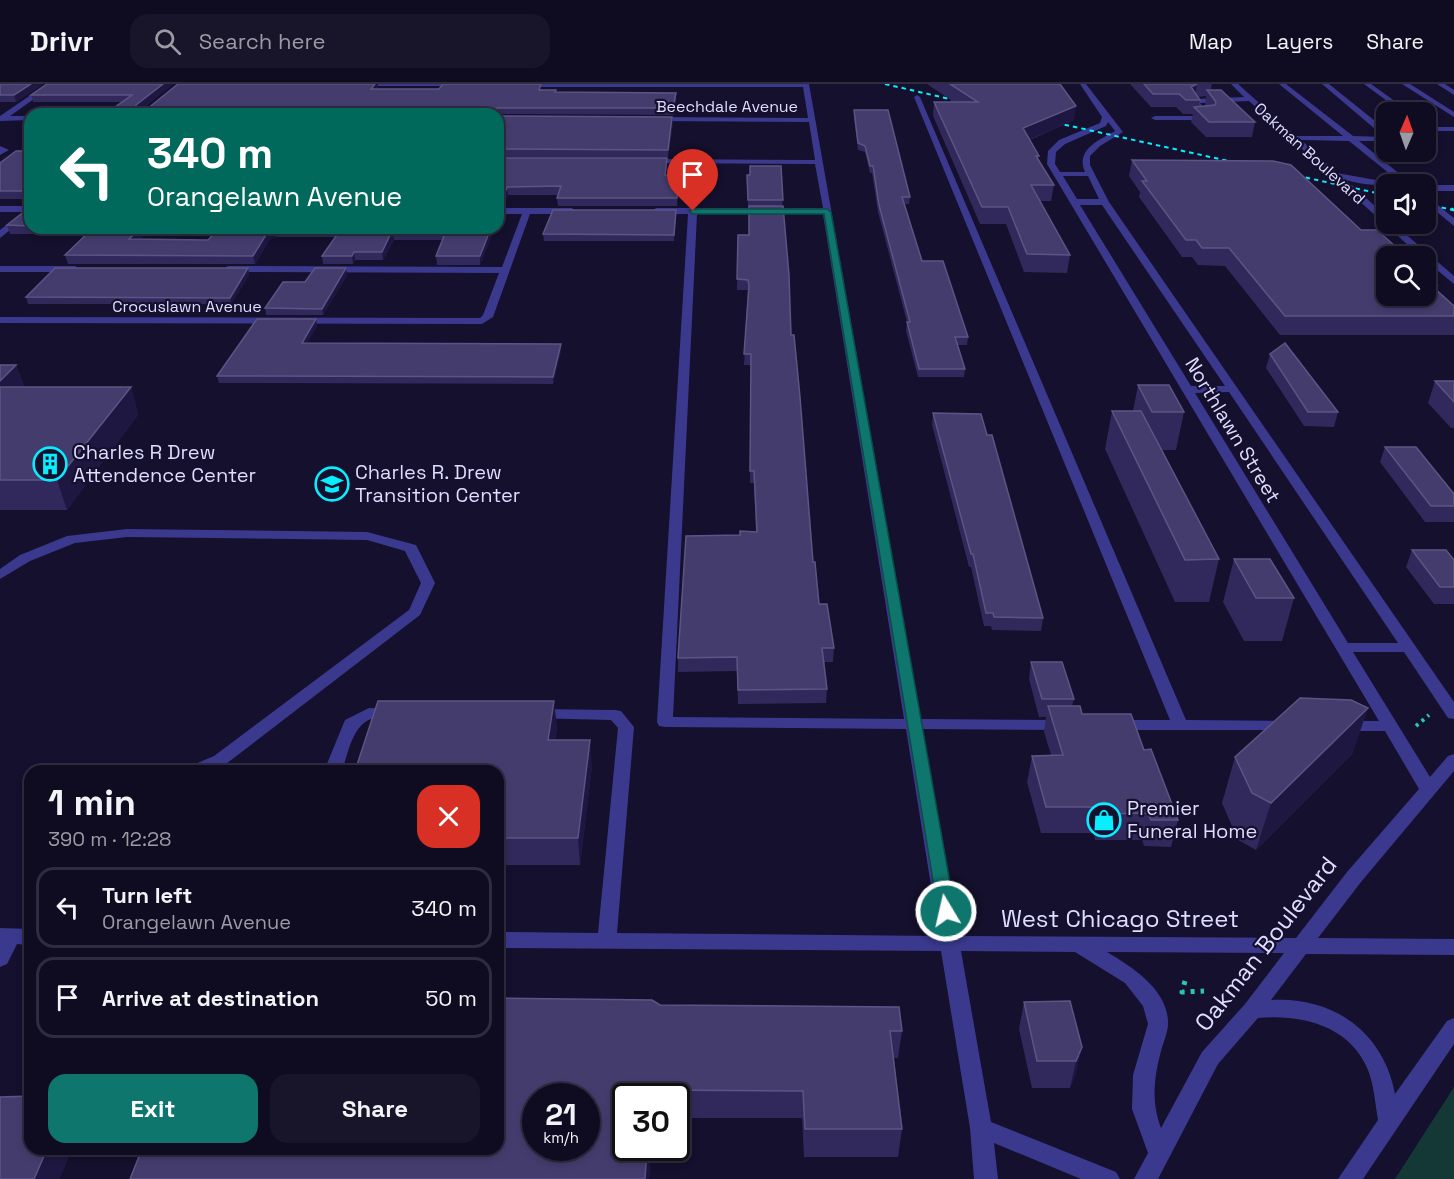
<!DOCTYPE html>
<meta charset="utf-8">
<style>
:root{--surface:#0f0c22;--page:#18152a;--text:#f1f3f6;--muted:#9b9ba5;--line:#2f2c40;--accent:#0f766e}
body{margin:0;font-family:"Space Grotesk",sans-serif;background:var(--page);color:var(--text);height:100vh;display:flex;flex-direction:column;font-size:22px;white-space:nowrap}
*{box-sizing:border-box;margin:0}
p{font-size:20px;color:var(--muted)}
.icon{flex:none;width:33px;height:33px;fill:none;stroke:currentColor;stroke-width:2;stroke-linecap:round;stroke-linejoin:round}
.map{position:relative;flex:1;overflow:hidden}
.details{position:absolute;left:24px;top:681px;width:480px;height:390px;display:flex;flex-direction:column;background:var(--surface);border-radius:18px;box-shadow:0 3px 9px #0003,0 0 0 2px var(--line)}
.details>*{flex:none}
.hud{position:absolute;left:24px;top:24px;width:480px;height:126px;border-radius:18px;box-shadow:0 3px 9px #0003,0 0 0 2px var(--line);background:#00695c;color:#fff;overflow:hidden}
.needle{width:39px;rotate:2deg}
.fabs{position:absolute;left:1376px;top:18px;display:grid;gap:12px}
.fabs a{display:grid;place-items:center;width:60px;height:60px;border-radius:12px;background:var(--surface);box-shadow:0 3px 9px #0003,0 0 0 2px var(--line);font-size:30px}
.speed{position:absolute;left:522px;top:999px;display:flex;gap:12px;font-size:30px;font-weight:700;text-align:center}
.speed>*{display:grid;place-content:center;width:78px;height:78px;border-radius:50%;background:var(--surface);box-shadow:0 3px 9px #0003,0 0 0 2px var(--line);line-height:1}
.speed small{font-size:15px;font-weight:400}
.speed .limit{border:3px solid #111;border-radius:9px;background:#fff;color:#111}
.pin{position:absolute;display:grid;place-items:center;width:51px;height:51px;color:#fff;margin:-62px -26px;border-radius:50% 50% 50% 0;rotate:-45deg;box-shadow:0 0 6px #0007}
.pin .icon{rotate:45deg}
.me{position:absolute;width:66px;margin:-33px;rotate:351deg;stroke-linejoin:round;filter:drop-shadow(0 0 4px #0008)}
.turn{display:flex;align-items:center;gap:21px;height:126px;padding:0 24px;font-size:27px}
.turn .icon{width:78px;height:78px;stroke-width:2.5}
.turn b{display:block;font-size:42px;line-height:51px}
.round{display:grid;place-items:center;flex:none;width:63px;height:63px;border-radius:18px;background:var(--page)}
.headline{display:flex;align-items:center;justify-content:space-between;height:102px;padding:0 24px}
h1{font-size:36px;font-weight:600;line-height:45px}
.action{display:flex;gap:12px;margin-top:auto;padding:12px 24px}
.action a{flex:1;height:69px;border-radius:18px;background:var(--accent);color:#fff;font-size:24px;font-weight:600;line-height:69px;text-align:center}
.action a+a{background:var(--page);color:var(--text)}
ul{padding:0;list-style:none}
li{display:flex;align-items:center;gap:18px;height:81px;margin:0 12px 9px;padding:0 12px;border:3px solid var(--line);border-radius:18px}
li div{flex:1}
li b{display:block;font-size:22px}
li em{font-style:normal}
header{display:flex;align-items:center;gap:36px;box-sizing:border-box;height:84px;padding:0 30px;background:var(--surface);border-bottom:2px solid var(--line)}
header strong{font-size:28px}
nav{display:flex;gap:33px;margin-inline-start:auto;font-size:21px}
.search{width:420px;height:54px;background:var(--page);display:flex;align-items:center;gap:15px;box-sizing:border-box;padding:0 21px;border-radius:18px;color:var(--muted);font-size:22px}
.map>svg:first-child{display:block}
</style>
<header>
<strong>Drivr</strong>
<div class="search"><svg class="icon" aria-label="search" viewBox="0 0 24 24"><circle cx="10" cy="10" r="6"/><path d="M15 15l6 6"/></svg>Search here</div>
<nav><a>Map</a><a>Layers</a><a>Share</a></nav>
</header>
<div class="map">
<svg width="1454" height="1095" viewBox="0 0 1454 1095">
<rect width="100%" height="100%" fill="#14102d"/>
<path fill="#133835" d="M1454,1003v92h-59z"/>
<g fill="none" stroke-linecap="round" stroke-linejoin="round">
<path stroke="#2ac5b7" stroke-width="4" stroke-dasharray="3 4.5" stroke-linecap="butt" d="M1416,642l13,-11"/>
<path stroke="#2ac5b7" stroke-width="5" stroke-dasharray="4 6" stroke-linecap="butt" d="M1185,897l-3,11 22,-1"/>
<path fill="#3a398e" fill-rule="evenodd" d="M47,0h8l-45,32h20v4l-30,1v-5z
M340,0h126l-3,2h-120z
M520,0h289l112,635 142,1 6,1 2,4 -2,4 -6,1 -141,-1 37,207 337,2 51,-66 72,-83 -34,-58h-43l-6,-1 -2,-4 2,-4 6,-1h37l-332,-557 1,-13 11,-11 41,-17 2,-6 -22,-33h6l37,48 -23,14 -10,10v9l19,37 345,500v17l-6,-1 -44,-66h-51l77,125 18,-21 6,-2v17l-93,111 -43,56 136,1v16l-148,-1 -35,46c63,-4 113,33 124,94l52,-73 7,-3v26l-91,135h-25l40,-59c-3,-17 -4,-35 -10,-50 -18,-45 -68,-56 -110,-52l-40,46 -60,115h-24l14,-26 -16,-44 1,-34 15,-51 -5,-18 -18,-23 -50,-31 -114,-1 30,171 125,50 4,7h-39l-87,-36 4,36h-24l-4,-51 -29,-177 -443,-3v-16l100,1 20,-205 -7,-8 -82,-2 -2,-4 2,-4 6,-1 80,1 6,1 13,16 -17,206 322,3 -33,-207 -241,-2 -6,-1 -2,-4 31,-508h-32l-4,-3 4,-3h167l-8,-44 -167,-1 -4,-2 4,-2 167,1 -6,-38 -156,-1 -4,-2 4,-2 155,1 -5,-31h-280zM1108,38l7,9c-16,9 -40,19 -30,41h-25l-5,-8 1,-12 9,-8 41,-18zM1063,92h25l11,23h-22zM1080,121h22l123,181h-34zM697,130h126l81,505 -231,-2zM1229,308l169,251h-50l-153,-250zM1107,868l177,1 -39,51 -43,48 -41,76c-10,-27 -7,-50 0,-77 2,-8 7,-19 7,-27 1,-34 -36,-57 -61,-72z
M1231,0h7l58,52h47l-64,-52h7l67,52 33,1v4h-27l53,43h-9l-8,-6c-14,11 -33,6 -49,2l40,36v8h8l60,52v8l-29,-24v-4h-5l-171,-155 -49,2 11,15 -4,2h-52l-4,-2 4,-2h47l-11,-15 4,-2 49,-2zM1301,56l48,1 41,33 -14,6 -39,-7z
M1322,0h7l51,41h6v4h-11z
M1364,0h7l39,28h-8z
M1402,0h8l44,28v5z
M1437,0h8l9,6v5z
M917,11l3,2 266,623 102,1 6,1 2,4 -2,4h-180l-6,-1 -2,-4 2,-4 6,-1h56l-256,-623z
M1425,43h29v4h-29z
M0,62l9,4 -9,5z
M1425,101h29v6h-29z
M1425,111l29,23v8l-29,-24z
M0,122h30v8l-30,24v-8l23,-18h-23z
M498,124h74l4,3 -4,3h-42l-37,103 -11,7 -482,-1v-6l480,1 3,-3 16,-42 -271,-1 -5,-3 5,-3 274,1 20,-53h-24z
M0,182h75l5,3 -5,3h-75z
M127,445l240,3 49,13 19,38 -15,32 -194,149 -16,7h-25l3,-4 26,-11 195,-146 12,-27 -16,-32 -38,-11 -240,-3 -52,6 -45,18 -30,18v-10l20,-14 47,-19z
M369,624l31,1 2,4 -2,4c-9,2 -20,-1 -29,2 -19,7 -23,35 -29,52h-18l21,-51z
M0,844l30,1v16l-13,-1 -10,20 -7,3z"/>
<path stroke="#08eeff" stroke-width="2" stroke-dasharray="4.5 4" stroke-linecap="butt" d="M885,0l82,19
M1048,37l194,43
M1289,90l97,21
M1425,120l29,6"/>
<path stroke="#08eeff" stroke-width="3" stroke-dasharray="6 5" stroke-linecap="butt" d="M1451,125l3,1"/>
</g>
<path fill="#31295b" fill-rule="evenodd" d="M0,0h43l-27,18h-16z
M47,0h126l-31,25 236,-21 -1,1h165v1h14v2l120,1v6l-2,16 -176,-1h-393l17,-12h-89l-2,-7z
M927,0h133l14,36 -44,20 9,16 -1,3 16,26 -3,16h-11l30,54 -3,18 -43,-1 -18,-48h-26l-47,-108 1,-14h20z
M1130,0h82l-1,6 44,32 -3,15h-46l-15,-15 2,-8h-10l-7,-7h-25zM1206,12l-1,10h-6l1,-6 -2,-3z
M854,26l56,87 -1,7h-4l17,57 46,76 -1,8h-10l8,24 -1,8h-46l-12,-46 1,-9 -29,-110 -6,-39h-2l-5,-21 -7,-2 -4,-33z
M498,32l174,1 1,7 -5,33h-170z
M30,67v48h-30v-36z
M498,74l169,8 -1,9 13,8 -2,23h-119l-1,-8 1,-3h-50l-4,11z
M1132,76l229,70 64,44 12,11 -1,4 18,17v29h-174l-55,-69 -27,-1 -6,-8h-10l-43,-60 1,-5 -11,-16z
M747,91l36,25 -1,6h-34z
M30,123v21h121l-12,12h69l11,-12h276l-15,37h-43l-1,-9 7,-16h-49l-11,20h-28l-2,4h-30l-1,-8 13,-19h-59l-6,2 -15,25h-187l-3,-9 21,-21h-76l-3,-9z
M676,132l-2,25h-130l-1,-7z
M738,151l53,100 22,227 6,42 15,44 -1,14h-9l3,27 -1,14 -88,1 -1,-33 -59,1v-14l62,-123 16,-3 -2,-49h-4l1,-118h-7l4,-75h-11z
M248,184l1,7 -18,29h-203l-2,-7z
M347,191l-24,40h-57l-1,-7 40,-26z
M316,235l1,7 -10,17 254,8 -8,33 -334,-1 -2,-7z
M1270,270l68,58 -4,15 -30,-1 -38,-58z
M0,281h16l8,22h107l7,28 -71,95h-67z
M1435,297h19v47h-3l-23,-25z
M1138,301l46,27 -8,38h-14l57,109 -10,43h-34l-70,-153 7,-38h21z
M933,329l110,205 -2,13 -49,-1 -1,-4h-7l-13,-59h-2l-37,-142z
M1385,363l69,47v28h-29l-45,-60z
M1412,466l42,10v44h-20l-28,-37z
M1234,475l60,39 -12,43h-38l-21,-39z
M1031,578l43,37 -2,7 10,8 62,36 34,70 -7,27 -27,-1 -2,-6h-47l-1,-7h-53l-14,-51 5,-26 19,-1 -7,-23 2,-15h-7l-10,-38z
M1368,624l-16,46 -96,96 -18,-10 -16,-37 13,-46z
M557,643l-2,13 37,26 -12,99h-82v-94z
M1024,918l58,45 -7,28 -5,13h-38l-13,-59z
M660,921l242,26 -4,27h-4l8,71 -4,28h-94l-2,-39h-126v-22h-50v52h25l-2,31h-519z"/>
<path fill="#1e1741" d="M31,0h12l-27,18 -2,-7z
M163,0h10l-35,28 -2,-4v-3z
M375,0h3v4l-6,8 -1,-7z
M1197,0l-2,13 -4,-10z
M1076,22l-2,14 -53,23 2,-15z
M672,33l1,7 -5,33v-7z
M679,91v8l-2,23v-8z
M507,103l1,8 -4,11 -6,1v-8z
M140,144h11l-20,20 -2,-9z
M491,144h4l-15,37v-9z
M274,145l2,8 -6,2 -15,25 -2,-8 16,-26z
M392,147l2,9 -11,20 -1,-8z
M354,168l1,8 -2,4 -1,-8z
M248,184l1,7 -18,29 -1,-6z
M346,184l1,7 -24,40 -1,-6z
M316,235l1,7 -14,24 -1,-7z
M561,260v7l-8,33v-7z
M16,281l9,27 -25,11v-22z
M131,303l7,28 -71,95 -10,-30z
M554,617l3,26 -6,39 -3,-26z
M1368,624l-16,46 -96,96 15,-47z
M590,656l2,26 -12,99 -2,-27z
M1082,963l-7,28 -5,13 6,-27z
M647,1064h4l-2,31h-4z
M47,1065h25l-12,30h-26z"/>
<path fill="#443c6d" stroke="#5c5584" stroke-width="1.5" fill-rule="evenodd" d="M0,0h31l-17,11h-14z
M47,0h116l-27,21v3l11,1 31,-25h197l-4,5h68l4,-5h98l-2,6h17l-1,2 121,1 -3,15h-176l-2,2 2,4h-392l27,-19h-101z
M950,0h110l16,22 -53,22 16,28h-3l18,29h-23l39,70 -43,-1 -19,-47h-26l-48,-105h44z
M1144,0h53l-6,3 9,13h-14l-7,-6h-26z
M1207,6h14l34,32h-46l-15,-15 21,-2 1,-3z
M854,26h34l22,87h-8l20,64h21l25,76h-13l10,32h-46l-12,-47h3l-31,-117 -6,-39h-3l-5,-20 -7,-3z
M498,32l174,1 -4,33 -170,-1z
M16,67h14v40h-30v-28z
M498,74h169l-2,17h14l-2,23h-120l4,-12 -54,1 -4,11 -5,1z
M1132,76l141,1 18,4 70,65h16l29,26h-20v40h39v-22l12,11h-6l23,21v10h-169l-56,-68h-27l-6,-8h-10l-44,-59h5z
M750,82h31l2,34h-35l-1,-25h3z
M749,122h34l6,69 2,60h3l6,62 13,165h2l4,42h8l7,44h-12l5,41 -89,1 -1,-33 -59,1 8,-122 54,-1v-4l17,1 -3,-61h-4l1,-117h-7l5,-69 -1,-5 -11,-1 1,-44h11z
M30,123v19l-23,-1z
M553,126h123l-2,25 -131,-1z
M93,144h47l-11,11 79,1 11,-12h272l-11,28h-44l10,-25h-54l-10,21h-28l-2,4h-30l19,-27h-67l-5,1 -16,26 -188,-1z
M55,184h193l-18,30 -204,-1z
M315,184h31l-24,41 -57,-1 18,-26h22z
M257,235h59l-14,24 259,1 -8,33 -336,-1z
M1285,259l53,69h-30l-38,-58z
M0,281h16l-16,16z
M1435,297h19v21z
M1138,301h31l15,27h-32z
M0,303h131l-74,93h-57z
M1112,327h29l78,148 -34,1z
M933,329l48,1 6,21h5l51,183 -49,-1 -1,-4h-7l-13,-59h-2z
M1385,363h31l38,47v12h-23z
M1412,466h34l8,10v27h-14z
M1234,475h36l24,39h-38z
M1031,578h31l12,37h-32z
M1300,614l51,2 17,8 -97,95 -19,-10 -17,-36z
M378,617h176l-6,39h42l-12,98h-80v-67h-143z
M1048,622h32l2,8h49l13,36 7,-1 27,71h-27l-3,-7 -47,1 -1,-7h-54l-14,-51 31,-1z
M498,914l154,2 8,5 239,2 3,24h-12l12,98h-97l-2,-38 -151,-1v6h-26v52h21l-2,31h-515l12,-30h356zM536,1012h50v52h-50z
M1070,917l12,46 -6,14h-39l-13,-59z
M30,1012v53h17l-13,30h-34v-82z"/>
<path fill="#0f766e" stroke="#0a4d48" stroke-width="1.5" d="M827,125l4,3 124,699 -2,5 -7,2 -6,-2 -2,-5 -114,-697h-131l-4,-3 4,-2z"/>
<defs>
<g id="building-ring" transform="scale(1.725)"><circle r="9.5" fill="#14102d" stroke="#08eeff" stroke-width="1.5"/><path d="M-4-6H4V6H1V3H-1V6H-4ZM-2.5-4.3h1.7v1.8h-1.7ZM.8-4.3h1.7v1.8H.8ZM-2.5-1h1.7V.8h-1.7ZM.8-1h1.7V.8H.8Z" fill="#08eeff"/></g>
<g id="school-ring" transform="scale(1.725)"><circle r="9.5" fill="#14102d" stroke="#08eeff" stroke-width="1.5"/><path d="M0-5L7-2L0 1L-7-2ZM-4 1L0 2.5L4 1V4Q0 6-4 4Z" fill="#08eeff"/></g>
<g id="shop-ring" transform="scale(1.725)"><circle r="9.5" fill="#14102d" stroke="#08eeff" stroke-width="1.5"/><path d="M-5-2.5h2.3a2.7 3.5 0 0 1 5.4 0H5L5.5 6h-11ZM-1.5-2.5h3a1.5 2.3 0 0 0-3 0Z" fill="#08eeff"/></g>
</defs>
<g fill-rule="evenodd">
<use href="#building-ring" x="50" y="380"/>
<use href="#school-ring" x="332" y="400"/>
<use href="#shop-ring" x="1104" y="736"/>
</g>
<g text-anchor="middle" stroke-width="4.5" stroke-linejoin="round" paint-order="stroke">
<g font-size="16" fill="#dfdcff" stroke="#14102d">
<text x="727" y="28">Beechdale Avenue</text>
<text transform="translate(1310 69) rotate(42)" y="6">Oakman Boulevard</text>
<text x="187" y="228">Crocuslawn Avenue</text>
</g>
<g font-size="20" fill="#dfdcff" stroke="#14102d">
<text transform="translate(1233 346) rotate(59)" y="7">Northlawn Street</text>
</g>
<g font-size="20" fill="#dfdcff" stroke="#14102d" text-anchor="start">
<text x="73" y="375">Charles R Drew<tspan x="73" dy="23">Attendence Center</tspan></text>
<text x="355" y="395">Charles R. Drew<tspan x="355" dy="23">Transition Center</tspan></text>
<text x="1127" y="731">Premier<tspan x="1127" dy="23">Funeral Home</tspan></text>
</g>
<g font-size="24" fill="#dfdcff" stroke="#14102d">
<text x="1120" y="843">West Chicago Street</text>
<text transform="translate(1266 860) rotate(-52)" y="8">Oakman Boulevard</text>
</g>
</g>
</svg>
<div class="fabs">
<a><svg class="needle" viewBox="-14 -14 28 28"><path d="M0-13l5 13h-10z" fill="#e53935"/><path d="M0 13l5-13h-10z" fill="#9b9ba5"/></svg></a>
<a><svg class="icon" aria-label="sound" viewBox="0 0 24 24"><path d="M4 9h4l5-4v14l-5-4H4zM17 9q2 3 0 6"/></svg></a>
<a><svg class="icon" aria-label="search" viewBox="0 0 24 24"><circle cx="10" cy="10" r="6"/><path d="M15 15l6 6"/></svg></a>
</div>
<div class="speed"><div>21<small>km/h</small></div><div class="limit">30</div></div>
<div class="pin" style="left:693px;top:127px;background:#d93025"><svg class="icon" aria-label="arrive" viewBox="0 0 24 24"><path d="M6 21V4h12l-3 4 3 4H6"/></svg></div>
<svg class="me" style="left:946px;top:827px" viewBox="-20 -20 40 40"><circle r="17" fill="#0f766e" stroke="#fff" stroke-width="3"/><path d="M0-11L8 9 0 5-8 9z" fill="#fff"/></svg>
<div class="hud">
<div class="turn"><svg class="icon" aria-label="left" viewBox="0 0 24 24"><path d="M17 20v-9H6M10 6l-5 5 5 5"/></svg><div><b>340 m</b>Orangelawn Avenue</div></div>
</div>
<section class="details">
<div class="headline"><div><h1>1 min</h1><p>390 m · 12:28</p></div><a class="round" style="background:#d93025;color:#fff"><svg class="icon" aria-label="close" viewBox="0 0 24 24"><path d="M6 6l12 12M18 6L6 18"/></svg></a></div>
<ul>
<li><svg class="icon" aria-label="left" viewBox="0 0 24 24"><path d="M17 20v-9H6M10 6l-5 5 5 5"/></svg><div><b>Turn left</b><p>Orangelawn Avenue</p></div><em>340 m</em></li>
<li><svg class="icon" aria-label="arrive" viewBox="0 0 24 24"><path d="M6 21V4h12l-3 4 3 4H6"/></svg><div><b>Arrive at destination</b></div><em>50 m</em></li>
</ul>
<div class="action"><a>Exit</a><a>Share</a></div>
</section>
</div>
